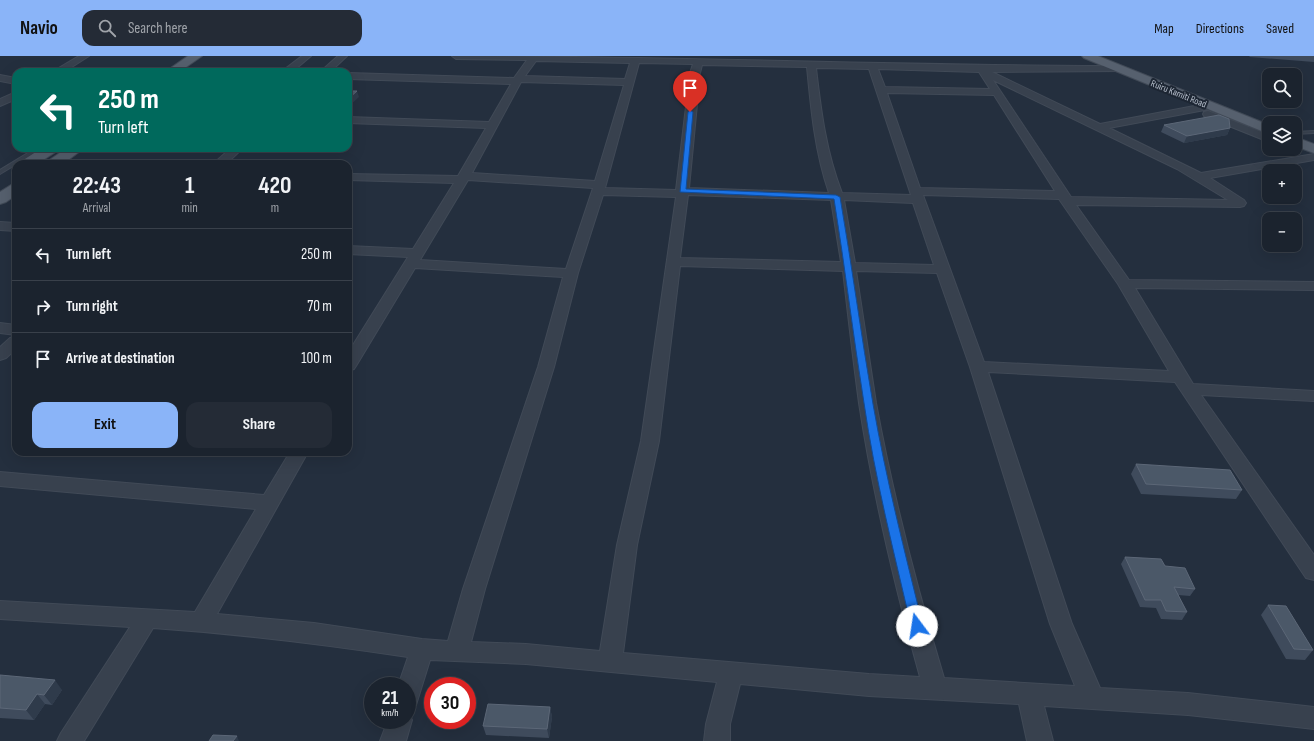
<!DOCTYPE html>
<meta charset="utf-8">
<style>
:root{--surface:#1b232e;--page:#242b36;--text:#f1f3f6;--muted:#a0a4aa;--line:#39404a;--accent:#8ab4f8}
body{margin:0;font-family:"Sofia Sans Condensed",sans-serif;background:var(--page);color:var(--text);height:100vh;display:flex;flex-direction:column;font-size:15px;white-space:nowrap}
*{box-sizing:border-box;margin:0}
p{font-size:13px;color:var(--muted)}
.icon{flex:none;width:22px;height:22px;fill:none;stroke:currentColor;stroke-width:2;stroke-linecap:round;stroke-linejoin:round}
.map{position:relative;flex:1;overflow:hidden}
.details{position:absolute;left:12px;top:104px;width:340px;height:296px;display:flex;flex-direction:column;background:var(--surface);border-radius:12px;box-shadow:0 4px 16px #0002,0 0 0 1px var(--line)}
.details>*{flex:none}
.hud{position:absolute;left:12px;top:12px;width:340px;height:84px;border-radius:12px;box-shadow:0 4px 16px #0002,0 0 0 1px var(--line);background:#00695c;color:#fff;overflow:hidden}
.fabs{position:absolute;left:1262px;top:12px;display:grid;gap:8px}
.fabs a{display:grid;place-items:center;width:40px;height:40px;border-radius:8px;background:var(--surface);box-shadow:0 4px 16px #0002,0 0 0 1px var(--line);font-size:20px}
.speed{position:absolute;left:364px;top:621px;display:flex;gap:8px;font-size:20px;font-weight:700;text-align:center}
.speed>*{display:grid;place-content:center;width:52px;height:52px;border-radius:50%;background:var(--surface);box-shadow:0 4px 16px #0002,0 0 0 1px var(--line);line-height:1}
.speed small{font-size:10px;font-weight:400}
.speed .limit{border:6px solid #d22;background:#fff;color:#111}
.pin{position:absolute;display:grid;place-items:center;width:34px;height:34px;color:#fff;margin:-41px -17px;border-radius:50% 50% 50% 0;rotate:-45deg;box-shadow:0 0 4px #0007}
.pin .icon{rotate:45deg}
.me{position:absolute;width:44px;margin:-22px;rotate:346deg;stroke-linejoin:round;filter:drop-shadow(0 0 3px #0008)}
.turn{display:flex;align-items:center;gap:14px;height:84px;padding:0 20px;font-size:18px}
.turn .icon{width:52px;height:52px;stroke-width:2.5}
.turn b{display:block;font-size:28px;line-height:34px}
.eta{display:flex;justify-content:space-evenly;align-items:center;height:68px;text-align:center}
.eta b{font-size:24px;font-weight:700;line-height:28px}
.primary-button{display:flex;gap:8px;margin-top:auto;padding:8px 20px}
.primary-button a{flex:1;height:46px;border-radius:12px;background:var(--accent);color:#111;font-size:16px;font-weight:700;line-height:46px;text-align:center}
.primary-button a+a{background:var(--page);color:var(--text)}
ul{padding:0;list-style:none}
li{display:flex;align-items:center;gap:12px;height:52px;padding:0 20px;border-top:1px solid var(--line)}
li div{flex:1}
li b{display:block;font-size:15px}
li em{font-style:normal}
header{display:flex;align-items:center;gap:24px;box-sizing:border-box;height:56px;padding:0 20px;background:var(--accent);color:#111}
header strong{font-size:19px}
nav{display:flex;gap:22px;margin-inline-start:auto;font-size:14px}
.search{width:280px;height:36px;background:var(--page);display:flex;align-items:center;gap:10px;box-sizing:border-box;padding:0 14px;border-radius:12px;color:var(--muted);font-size:15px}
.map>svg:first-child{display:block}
</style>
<header>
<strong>Navio</strong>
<div class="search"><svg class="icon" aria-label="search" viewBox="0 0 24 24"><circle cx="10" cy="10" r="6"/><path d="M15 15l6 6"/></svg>Search here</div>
<nav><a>Map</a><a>Directions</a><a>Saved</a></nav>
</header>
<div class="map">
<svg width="1314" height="685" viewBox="0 0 1314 685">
<rect width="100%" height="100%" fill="#242f3e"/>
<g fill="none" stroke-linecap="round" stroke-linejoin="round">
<g stroke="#414a57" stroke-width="2">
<path id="service" d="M1314,75v2l-19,1v-2z
M36,92h7l-43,26v-4z"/>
</g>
<g stroke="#414a57" stroke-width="2">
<path id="minor" d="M79,0h10l-25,16h-12z
M302,0h9l-19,16h-11z
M338,0h9l-17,16h-10z
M452,0c223,0 445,10 668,10l3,1 1,2 -1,2 -131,1 108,52 110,-21 3,1 2,2 -2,2 -3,1 -101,19 92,45 113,-19v6l-104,18 34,22 2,3 -2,3 -4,1 -164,-2 53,75 185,2v8l-179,-2 58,96 121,7v10l-113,-6 113,160v25l-8,-2 -131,-196 -187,-10 84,252 28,64 88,5 126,14v22l-126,-14 -144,-9 9,35h-26l-8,-37 -150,-8 -129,-12 -10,40v17h-26l2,-17 11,-42 -191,-18 -96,-4 -14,45 -9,3v-22h-9l10,-29c-85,-13 -169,-23 -255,-29l-69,113h-27l4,-8 69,-106 -130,-8v-18l195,11 61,-103 -256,-23v-14l264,23 26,-43h18l-91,162 97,9 108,16 26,2 15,-52 75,-222 25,-90 -148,-9 -59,98 -2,3 -6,2v-18l60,-96 -60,-3v-8l65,3 41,-66 -106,-3v-6l110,2 28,-48 -138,-5v-6l141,5 22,-38 -163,-5v-6l166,5 13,-18 -71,-1zM536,5l94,2 -5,16 -100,-3zM639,7l54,1 -3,9 -14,117 -71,-2zM702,9l105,2c4,43 8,85 22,126l-140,-5 11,-115zM816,12l53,1 42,126 -69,-2c-16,-41 -21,-82 -26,-125zM878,13l101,3 11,17 -105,-2zM993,24l184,89 51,31 -157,-3zM521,26l103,3 -29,96 -123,-8zM887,37l107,2 61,96 -135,-3zM468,124l125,8 -27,81 -146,-9zM603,139l73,2 -35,244 -24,104 -17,106 -74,-7 -55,-2 14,-53 69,-222 24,-94zM688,139l143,5 10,62 -161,-4zM923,139l136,4 59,85 51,87 -185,-9zM844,144l69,3 21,62 -79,-2zM680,210l163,5c5,44 10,88 16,132 14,92 36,184 61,274l-51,-3 -246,-21 14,-108 22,-104zM856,215l81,2 33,94 80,257 25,62 -131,-8c-27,-90 -51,-182 -68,-275 -7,-44 -13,-88 -20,-132z
M0,19l16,3v6l-16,-3z
M16,36v7l-16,7v-7z
M1208,55l61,24v7l-65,-26 -1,-2 1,-2z
M231,92h12l-17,16h-13z
M0,166l16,1v8l-16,-1z
M0,267l16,2v10l-16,-2z
M16,280v13l-10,9 -6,2v-13l10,-9z
M407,655l5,9 -6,21h-26l8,-21h19z"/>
</g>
<g stroke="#414a57" stroke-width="2">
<path id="primary" d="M188,0h14l-23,16h-14z
M1082,0h16l171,69v9l-185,-76z
M1295,81l19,7v9l-19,-7z
M42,92h17l-2,3 -20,13h-17l2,-3z
M67,92h17l-21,16h-17l2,-3z
M16,127v12l-10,7 -6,2v-12l11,-7z"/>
</g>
<use href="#service" fill="#38414e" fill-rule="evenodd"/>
<use href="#minor" fill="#38414e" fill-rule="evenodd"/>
<use href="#primary" fill="#56606e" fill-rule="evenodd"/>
</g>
<path fill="#3f4b5c" d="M1249,0h65v6l-64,-5z
M1164,69l66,3 -3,7 -43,8 -23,-11z
M1136,408l106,26 -6,9 -95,-5 -10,-20z
M1125,501l40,9 30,23 -5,7 -12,-1 9,17 -5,8 -21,-1 -5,-11 -16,-1 -19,-43z
M1268,549l45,45 -8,10 -19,-1 -25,-44z
M0,619l62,15 -10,15 -7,-1 -11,16 -34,-2z
M550,651l2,10 -3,21 -63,-3 -3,-9z"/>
<path fill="#2f3b4b" d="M357,35l2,6 -11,10v-8z
M1230,72l-3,7 -43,8 3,-7z
M55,624l7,10 -10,15 -8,-10z
M37,638l8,10 -11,16 -8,-10z
M550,651l2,10 -3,21 -2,-9z
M237,680l2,5h-6z"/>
<path fill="#4b5868" stroke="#5c6777" d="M348,35h9l-9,8z
M1219,59l10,4 1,9 -43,8 -23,-11z
M1136,408l94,6 12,20 -96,-6z
M1125,501l36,2 4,7 20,2 10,21 -21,-2 13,25 -21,-1 -5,-11h-16z
M1268,549l18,1 27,44 -19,-1z
M0,619l55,5 -11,15 -7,-1 -11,16 -26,-2z
M488,648l62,3 -3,22 -64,-3z
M213,679l24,1 -4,5h-24z"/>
<path fill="#1a73e8" stroke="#114b97" d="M690,54l3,2 -7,77 150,6 4,2c12,69 21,138 33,207 13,75 32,149 50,222l-1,4 -5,1 -4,-1 -2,-4c-17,-74 -36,-147 -47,-223 -11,-68 -19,-136 -30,-204l-154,-7 8,-80z"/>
<g text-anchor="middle" stroke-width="4" stroke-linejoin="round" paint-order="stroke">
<g font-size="10" fill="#b4bcc9" stroke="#1d2633">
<text transform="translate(1179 37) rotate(22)" y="4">Ruiru Kamiti Road</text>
</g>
</g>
</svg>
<div class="fabs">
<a><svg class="icon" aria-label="search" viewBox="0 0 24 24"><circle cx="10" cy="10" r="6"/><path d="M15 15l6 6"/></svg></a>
<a><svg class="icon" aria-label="layers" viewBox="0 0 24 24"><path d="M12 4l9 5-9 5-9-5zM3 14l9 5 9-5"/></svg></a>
<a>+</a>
<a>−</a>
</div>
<div class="speed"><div>21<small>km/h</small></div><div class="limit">30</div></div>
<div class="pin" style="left:690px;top:56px;background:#d93025"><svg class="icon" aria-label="arrive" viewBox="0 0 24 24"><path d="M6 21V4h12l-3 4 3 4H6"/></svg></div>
<svg class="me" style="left:917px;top:570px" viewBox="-20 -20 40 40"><circle r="19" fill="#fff"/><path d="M0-13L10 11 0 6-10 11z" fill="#1a73e8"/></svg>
<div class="hud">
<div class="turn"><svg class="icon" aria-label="left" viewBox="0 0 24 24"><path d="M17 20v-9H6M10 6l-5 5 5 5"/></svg><div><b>250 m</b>Turn left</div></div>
</div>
<section class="details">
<div class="eta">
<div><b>22:43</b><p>Arrival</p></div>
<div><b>1</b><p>min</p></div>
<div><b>420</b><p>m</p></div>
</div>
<ul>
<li><svg class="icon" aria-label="left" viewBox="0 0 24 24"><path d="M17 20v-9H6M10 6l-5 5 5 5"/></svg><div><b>Turn left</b></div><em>250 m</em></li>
<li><svg class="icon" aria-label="right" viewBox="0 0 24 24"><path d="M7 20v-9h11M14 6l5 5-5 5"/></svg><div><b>Turn right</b></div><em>70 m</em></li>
<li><svg class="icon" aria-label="arrive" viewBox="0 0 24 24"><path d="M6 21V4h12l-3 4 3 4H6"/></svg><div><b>Arrive at destination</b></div><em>100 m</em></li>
</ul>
<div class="primary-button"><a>Exit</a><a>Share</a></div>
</section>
</div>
